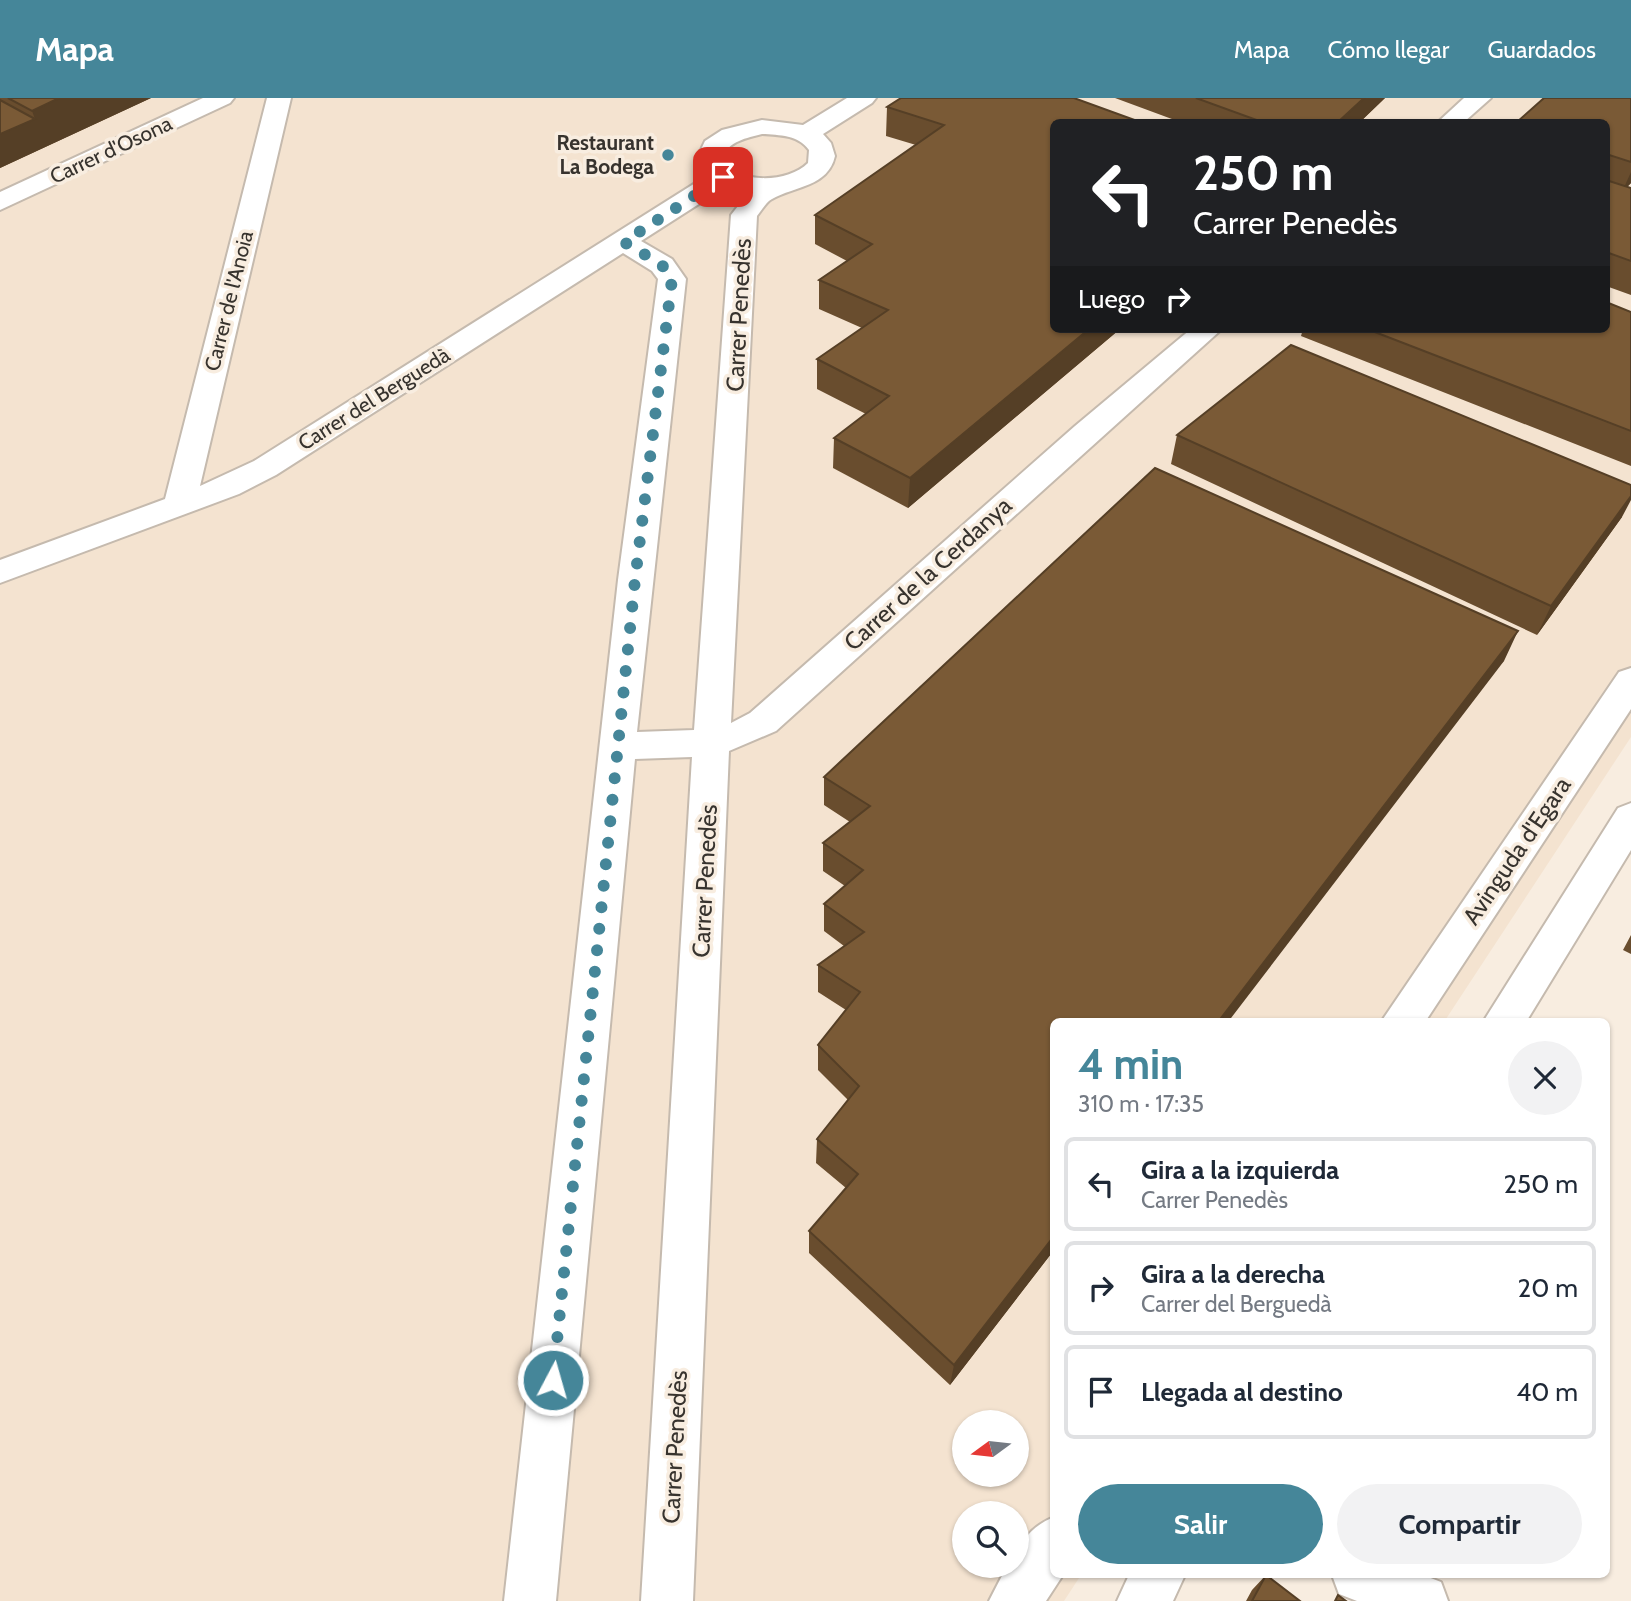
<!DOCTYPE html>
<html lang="es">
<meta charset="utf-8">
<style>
:root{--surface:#fff;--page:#f2f2f3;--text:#1f2937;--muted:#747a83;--line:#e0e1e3;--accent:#458699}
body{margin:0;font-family:Cabin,sans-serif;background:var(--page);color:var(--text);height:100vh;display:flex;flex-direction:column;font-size:26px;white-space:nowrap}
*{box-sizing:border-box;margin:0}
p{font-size:23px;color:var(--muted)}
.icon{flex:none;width:38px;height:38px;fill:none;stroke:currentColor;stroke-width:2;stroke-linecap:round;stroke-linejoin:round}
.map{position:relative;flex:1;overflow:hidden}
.details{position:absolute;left:1050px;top:920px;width:560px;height:560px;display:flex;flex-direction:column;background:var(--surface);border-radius:10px;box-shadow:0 2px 5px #0004}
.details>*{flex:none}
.banner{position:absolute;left:1050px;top:21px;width:560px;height:214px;border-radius:10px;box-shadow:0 2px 5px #0004;background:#202124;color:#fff;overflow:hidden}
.needle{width:46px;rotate:255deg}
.buttons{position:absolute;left:952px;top:1312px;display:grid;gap:14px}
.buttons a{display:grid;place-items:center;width:77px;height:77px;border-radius:50%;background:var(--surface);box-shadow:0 2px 5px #0004;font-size:35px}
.pin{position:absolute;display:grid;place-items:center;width:60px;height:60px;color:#fff;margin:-30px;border-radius:14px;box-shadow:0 4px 10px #0006}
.me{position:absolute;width:77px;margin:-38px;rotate:6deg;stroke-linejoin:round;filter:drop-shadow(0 0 5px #0008)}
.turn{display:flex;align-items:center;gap:24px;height:147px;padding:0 28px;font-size:32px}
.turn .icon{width:91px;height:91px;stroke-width:2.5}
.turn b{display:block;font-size:49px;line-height:60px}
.then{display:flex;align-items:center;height:66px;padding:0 28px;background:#0003;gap:14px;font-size:26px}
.round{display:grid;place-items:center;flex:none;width:74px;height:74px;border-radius:37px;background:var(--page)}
.headline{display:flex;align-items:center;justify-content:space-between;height:119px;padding:0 28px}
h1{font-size:42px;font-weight:800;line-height:52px;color:var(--accent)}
.action{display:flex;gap:14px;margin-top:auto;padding:14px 28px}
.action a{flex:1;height:80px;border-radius:42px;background:var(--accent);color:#fff;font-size:28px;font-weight:800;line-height:80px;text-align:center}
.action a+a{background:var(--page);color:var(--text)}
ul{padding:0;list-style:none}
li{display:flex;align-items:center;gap:21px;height:94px;margin:0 14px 10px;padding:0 14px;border:4px solid var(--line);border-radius:10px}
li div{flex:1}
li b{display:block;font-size:26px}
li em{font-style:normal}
header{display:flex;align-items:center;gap:42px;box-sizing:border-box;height:98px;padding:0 35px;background:var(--accent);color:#fff}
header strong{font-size:33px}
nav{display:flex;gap:38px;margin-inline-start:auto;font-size:24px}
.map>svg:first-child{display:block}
</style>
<header>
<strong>Mapa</strong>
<nav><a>Mapa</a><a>Cómo llegar</a><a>Guardados</a></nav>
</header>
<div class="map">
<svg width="1631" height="1503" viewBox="0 0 1631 1503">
<rect width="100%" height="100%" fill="#f8ede0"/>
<path fill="#f4e3d0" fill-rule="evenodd" d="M0,0h1631v639l-187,285h-390v553h27l-17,26h-1064zM1054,24h552v207h-552zM964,1325h53v52h-53zM964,1416h53v52h-53z"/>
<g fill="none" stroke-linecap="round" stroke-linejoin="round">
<g stroke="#c5baae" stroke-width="4">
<path id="street" d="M203,0h31l-4,5 -230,107v-18z
M267,0h24l-91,388 54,-25 454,-286 -11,-17 8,-17 17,-11 40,-10 41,5 44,-27h29l-4,5 -49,31 8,9 4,13c-7,31 -40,30 -63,43 -6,3 -10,11 -15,17l-26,507 19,-10 325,-287 116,-97h31l-446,402 -47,20 -36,850h-52l51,-844 -57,2 -79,842h-52l114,-1021 40,-301 -6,-8 -29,-18 -347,222 -37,19 -239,89v-23l165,-61zM762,36c18,1 36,1 47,16l-1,13c-20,20 -71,22 -86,-5 6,-17 25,-20 40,-24zM727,88l22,6 -18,23 -37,515 -57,2 49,-453 -14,-20 -31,-18z
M1464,0h27l-27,24h-26z
M1332,1477h91l18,7 7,19h-91l-18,-7z"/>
</g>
<g stroke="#c5baae" stroke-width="4">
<path id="secondary" d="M1631,570v41l-206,313h-44l238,-350z
M1631,705v47l-105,172h-43l135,-214z
M1054,1419v58h9l-17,26h-57l18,-35h10c0,-24 15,-40 37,-49z
M1129,1477h56l-12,26h-56z"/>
</g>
<use href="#street" fill="#fff" fill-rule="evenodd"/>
<use href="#secondary" fill="#fff" fill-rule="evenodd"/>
</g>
<path fill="#694d2e" d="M0,0h151l-151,70z
M1074,0l-20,231h66l-212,179 -75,-40 1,-30 32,-24 -49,-25v-30l45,-31 -43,-19v-29l28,-19 -32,-17v-29l101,-70 -30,-9 1,-29z
M1115,0h270l-25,24h-180z
M1631,0v85l-4,4 4,1v107l-25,-9v-164z
M1631,214v154l-330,-130 2,-7h303z
M1177,337l445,82 -85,118 -366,-171z
M1504,563l-450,361v228l-104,135 -141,-132v-22l37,-43 -30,-25 1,-24 31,-39 -30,-30v-25l28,-35 -28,-18v-27l26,-19 -20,-15v-27l21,-18 -22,-15v-28l27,-21 -26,-17v-28z
M1631,837v19l-8,-4z
M1266,1477l34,26h-54l6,-11z"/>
<path fill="#553f26" d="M59,0h92l-151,70v-34l35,-15 -3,-8z
M1364,0h21l-25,24h-22z
M1631,74v11l-9,9z
M1089,231h31l-212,179 2,-30z
M1631,398v4l-9,17 -85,118 14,-29z
M1518,533l-14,30 -276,361h-10z
M1054,1138v14l-104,135 4,-20z"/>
<path fill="#7a5a36" stroke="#553f26" stroke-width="2" d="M8,0h51l-27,13z
M901,0h173l66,24h-86v207h35l-179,149 -76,-40 55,-42 -72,-37 71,-49 -69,-30 53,-36 -57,-29 129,-90 -57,-18z
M1196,0h168l-26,24h-76z
M1544,0h87v64l-25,-8v-32h-89z
M0,2l35,19 -35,15z
M1606,82l25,8v73l-25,-9z
M1606,204l25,10v119l-264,-102h239z
M1291,247l340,140v11l-80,110 -374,-171z
M1155,370l363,163 -300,391h-164v214l-100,129 -145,-134 49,-57 -41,-35 42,-53 -41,-41 42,-53 -42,-27 46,-33 -40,-28 39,-34 -40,-27 47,-37 -46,-29z
M1266,1477l34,26h-48z
M1338,1497l8,6h-11z"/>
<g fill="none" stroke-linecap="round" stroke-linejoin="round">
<path stroke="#458699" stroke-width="12" stroke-dasharray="0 21.6" d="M553,1282l82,-800 37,-301 -10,-14 -38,-23 99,-65"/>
</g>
<circle fill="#458699" stroke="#f8ede0" stroke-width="2.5" cx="668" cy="57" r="7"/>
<g text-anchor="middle" stroke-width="7" stroke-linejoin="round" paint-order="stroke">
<g font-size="21" font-weight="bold" fill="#37332e" stroke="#f8ede0" text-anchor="end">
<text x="654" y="52">Restaurant<tspan x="654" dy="24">La Bodega</tspan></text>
</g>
<g font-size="21" fill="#37332e" stroke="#f8ede0">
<text transform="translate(111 52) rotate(-25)" y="7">Carrer d'Osona</text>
<text transform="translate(229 203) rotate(-76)" y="7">Carrer de l'Anoia</text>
<text transform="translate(374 301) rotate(-32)" y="7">Carrer del Berguedà</text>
</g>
<g font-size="24" fill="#37332e" stroke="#f8ede0">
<text transform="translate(739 217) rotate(-87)" y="8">Carrer Penedès</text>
<text transform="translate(928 476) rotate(-42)" y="8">Carrer de la Cerdanya</text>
<text transform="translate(1517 753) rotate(-56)" y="8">Avinguda d'Egara</text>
<text transform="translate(705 783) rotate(-87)" y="8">Carrer Penedès</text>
<text transform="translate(675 1349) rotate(-87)" y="8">Carrer Penedès</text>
</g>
</g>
</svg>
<div class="buttons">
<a><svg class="needle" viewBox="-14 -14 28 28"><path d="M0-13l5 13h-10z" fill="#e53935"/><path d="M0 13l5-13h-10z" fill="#747a83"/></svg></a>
<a><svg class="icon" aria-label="search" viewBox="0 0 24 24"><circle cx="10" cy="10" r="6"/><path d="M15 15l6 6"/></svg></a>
</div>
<div class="pin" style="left:723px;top:79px;background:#d93025"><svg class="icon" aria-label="arrive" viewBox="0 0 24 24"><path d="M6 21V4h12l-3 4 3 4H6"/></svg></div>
<svg class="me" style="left:553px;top:1282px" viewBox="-20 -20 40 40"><circle r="17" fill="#458699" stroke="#fff" stroke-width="3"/><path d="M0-11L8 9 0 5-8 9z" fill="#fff"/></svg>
<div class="banner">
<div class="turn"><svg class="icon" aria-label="left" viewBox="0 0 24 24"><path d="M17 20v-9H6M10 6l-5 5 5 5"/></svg><div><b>250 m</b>Carrer Penedès</div></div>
<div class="then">Luego<svg class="icon" aria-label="right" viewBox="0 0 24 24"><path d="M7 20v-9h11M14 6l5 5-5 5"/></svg></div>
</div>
<section class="details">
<div class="headline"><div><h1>4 min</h1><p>310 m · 17:35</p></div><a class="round"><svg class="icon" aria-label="close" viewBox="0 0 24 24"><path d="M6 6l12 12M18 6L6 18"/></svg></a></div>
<ul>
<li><svg class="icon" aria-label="left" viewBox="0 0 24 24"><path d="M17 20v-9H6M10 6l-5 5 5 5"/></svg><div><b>Gira a la izquierda</b><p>Carrer Penedès</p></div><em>250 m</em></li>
<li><svg class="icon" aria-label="right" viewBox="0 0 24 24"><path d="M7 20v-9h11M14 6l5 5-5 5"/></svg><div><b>Gira a la derecha</b><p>Carrer del Berguedà</p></div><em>20 m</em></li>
<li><svg class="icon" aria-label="arrive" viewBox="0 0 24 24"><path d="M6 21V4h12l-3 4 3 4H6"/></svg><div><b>Llegada al destino</b></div><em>40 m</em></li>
</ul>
<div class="action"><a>Salir</a><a>Compartir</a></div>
</section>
</div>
